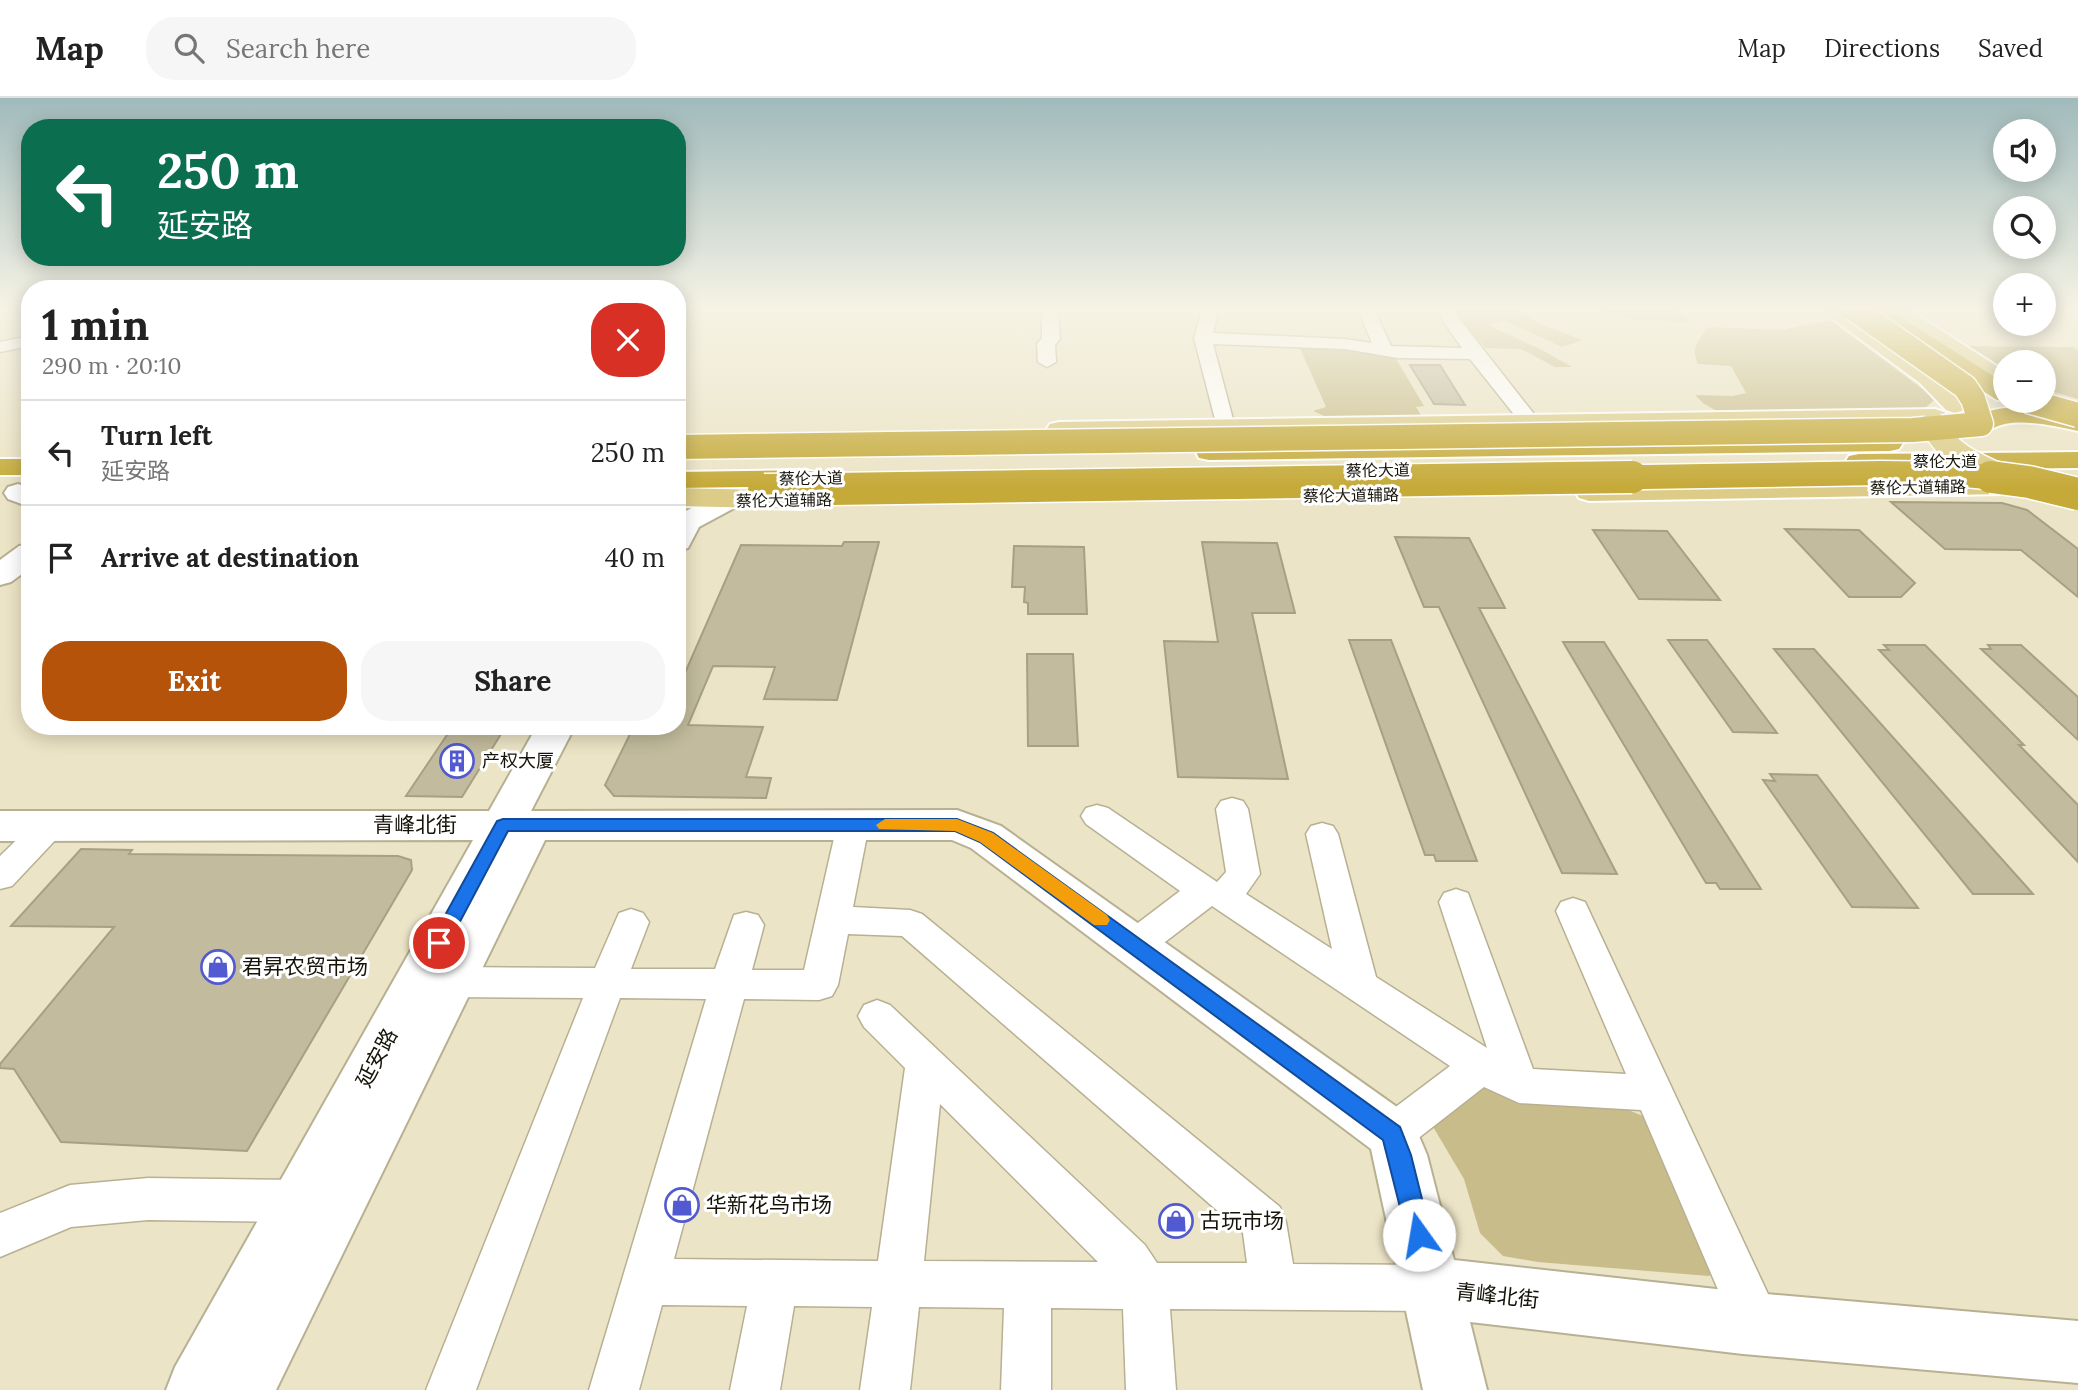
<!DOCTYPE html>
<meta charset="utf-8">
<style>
:root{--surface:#fff;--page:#f6f6f6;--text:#222;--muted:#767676;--line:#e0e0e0;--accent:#b45309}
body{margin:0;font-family:Lora,"Noto Sans SC",serif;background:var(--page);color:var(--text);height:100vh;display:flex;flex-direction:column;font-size:26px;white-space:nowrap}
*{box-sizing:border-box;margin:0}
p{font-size:23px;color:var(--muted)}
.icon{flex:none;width:38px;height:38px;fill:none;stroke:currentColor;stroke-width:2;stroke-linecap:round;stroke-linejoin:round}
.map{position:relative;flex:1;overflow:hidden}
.side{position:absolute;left:21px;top:182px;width:665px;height:455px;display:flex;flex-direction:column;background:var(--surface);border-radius:28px;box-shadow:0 4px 18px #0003}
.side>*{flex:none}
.banner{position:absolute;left:21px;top:21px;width:665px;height:147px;border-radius:28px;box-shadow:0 4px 18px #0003;background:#0b6e4f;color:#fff;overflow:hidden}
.tools{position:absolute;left:1993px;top:21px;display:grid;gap:14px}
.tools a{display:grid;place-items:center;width:63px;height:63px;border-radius:50%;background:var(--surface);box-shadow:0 4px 18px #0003;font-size:35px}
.pin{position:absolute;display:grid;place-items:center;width:60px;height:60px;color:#fff;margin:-30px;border:4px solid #fff;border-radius:50%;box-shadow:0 2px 7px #0007}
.me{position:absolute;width:77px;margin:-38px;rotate:347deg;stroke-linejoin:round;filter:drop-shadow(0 0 5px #0008)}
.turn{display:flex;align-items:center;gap:24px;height:147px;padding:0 21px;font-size:32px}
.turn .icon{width:91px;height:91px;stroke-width:2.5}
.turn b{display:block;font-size:49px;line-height:60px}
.round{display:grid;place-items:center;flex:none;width:74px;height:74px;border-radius:28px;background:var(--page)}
.headline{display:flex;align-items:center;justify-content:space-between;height:119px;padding:0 21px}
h1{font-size:42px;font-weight:800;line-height:52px}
.button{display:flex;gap:14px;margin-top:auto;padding:14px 21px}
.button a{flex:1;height:80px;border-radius:28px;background:var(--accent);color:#fff;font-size:28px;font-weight:800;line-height:80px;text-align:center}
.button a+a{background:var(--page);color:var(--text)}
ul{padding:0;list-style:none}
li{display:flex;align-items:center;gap:21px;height:105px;padding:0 21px;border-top:2px solid var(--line)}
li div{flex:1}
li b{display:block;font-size:26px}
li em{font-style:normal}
header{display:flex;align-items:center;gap:42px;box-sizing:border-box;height:98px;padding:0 35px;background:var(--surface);border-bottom:2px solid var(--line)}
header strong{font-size:33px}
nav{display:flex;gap:38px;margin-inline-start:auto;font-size:24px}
.search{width:490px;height:63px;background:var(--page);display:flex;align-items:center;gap:18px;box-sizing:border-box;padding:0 24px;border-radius:28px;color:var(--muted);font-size:26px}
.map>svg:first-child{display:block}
</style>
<header>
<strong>Map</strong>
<div class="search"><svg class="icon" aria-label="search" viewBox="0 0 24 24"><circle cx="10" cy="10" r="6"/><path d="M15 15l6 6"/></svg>Search here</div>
<nav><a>Map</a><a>Directions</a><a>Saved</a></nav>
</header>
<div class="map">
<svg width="2078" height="1292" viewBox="0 0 2078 1292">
<rect width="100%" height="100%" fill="#ece4c6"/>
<path fill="#c8bc8a" d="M1452,209h67l-2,2 25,16 41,15 -21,7 -58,-27 -16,5 54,25 30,17h-17l-34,-18 -35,-1 -27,-28z
M1588,209h117l-27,3 12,12 -61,-3z
M1830,222l102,76 2,4 -12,11 -202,2 -17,-10 -8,-8 38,1 13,-3 -15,-27 -33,-2c-8,-16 1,-24 10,-37l74,3z
M1299,248l54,3 42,8 29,49 -8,1 8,13 -93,-1 -18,-8 13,-4z
M1961,248l112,1 5,3v49l-34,-10v-27h-38l-1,11z
M1483,985l20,14 123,12 24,10 67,145 -8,12 -171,-14 -35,-6 -23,-23 -16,-54 -32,-54z"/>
<path fill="#c2bb9d" stroke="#a8a084" stroke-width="2" d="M1410,267h30l25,40 -31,-1z
M1891,404l111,1 25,7 51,39v48l-57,-47 -76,-1z
M1785,431l74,1 56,53 -14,14h-52z
M1593,432l74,1 53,69 -81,-1z
M1395,439l74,1 36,70h-26l138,266 -55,-1 -123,-266h-15z
M844,444h35l-42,158 -73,-1 11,-32 -62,-1 -25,59 75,2 -17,50 25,1 -5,20 -152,-2 -9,-11 29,-59h43v-44h4l60,-137 101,1z
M1202,444l75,1 18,70h-43l36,166 -110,-2 -14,-136 54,1z
M1014,448l70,1 3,67h-59v-11l-4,-1 1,-15h-13z
M1349,542h42l86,221h-41l-2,-6h-9z
M1668,542h39l70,93 -44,-1z
M1563,544h41l157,247h-41l-4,-6h-10z
M1884,547h41l99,100h-5l59,60v57l-199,-212h10z
M1988,547h33l57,52v43l-97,-91h10z
M1774,551h40l219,245h-60z
M1027,556h46l5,92h-50z
M453,628h53l-44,71 -56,-1z
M1770,676l47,1 101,133 -66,-1 -89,-127 12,1z
M81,751l51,1 -3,4 269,2 13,4 1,10 -165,281 -186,-9 -47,-73 -14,-1v-4l114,-137 -103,-1z"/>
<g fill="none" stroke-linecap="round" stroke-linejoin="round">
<g stroke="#b7b092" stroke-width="3">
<path id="street" d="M1042,209h16l2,32 -5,6 1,17 -9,5 -9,-5 -1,-18 5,-6z
M1203,209h16l-6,26 132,6 27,4 -15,-36h16l18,39 71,2 -29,-41h17l91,116 -3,4h-14l-54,-68 -72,-1 -53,-9 -132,-5 22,83 -3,4h-14l-24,-93z
M30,238v10l-30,6v-10z
M1232,700l11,3 5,8 12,65 -14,20 86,55 -26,-115 5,-8 11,-3 11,3 5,8 38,143 111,71 -48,-146 5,-9 12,-4 12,4 65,176 93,5 -70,-163 5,-9 12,-4 12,4 189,405 7,17 -7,17 -17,7 -17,-7 -99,-231 -122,-7 -35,-16 -77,60 -15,6 -15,-6 -6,-13 6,-13 73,-55 -238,-160 -64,49 -13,4 -13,-4 -5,-10 5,-10 58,-44 -94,-67 -5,-8 5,-8 11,-3 11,3 109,74 9,-10 -10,-63 5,-8z
M853,716l11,3 5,8 -16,82 57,3 12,4 358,293 6,15 7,42 138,1 16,7 7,16 -7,16 -16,7 -261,-2 6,81h-50l-3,-81 -72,-1v82h-50l3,-82 -85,-1 -9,83h-50l12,-83 -78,-1 -14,84h-50l17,-84 -85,-1 -23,85h-50l117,-391 -86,-1 -144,392h-50l157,-392 -131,-1 -13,-5 -6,-10 6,-10 13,-5 143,1 24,-55 12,-4 12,4 6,9 -18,47h84l19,-54 12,-3 12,3 6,10 -12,45h52l33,-145 5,-8zM848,836l54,2 341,297 4,30h-90l-12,-18 -255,-240 -13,-5 -13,5 -6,11 6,11 41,41 -27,193 -204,-2 70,-260 75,1 13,-4 6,-11zM940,1006l158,158 -174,-1z
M50,717l11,3 5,8 -5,8 -49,52 -12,3v-33l39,-38z
M148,1080l152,2 15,6 7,15 -7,15 -15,6 -152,-2 -77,7 -71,30v-44l70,-28z"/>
</g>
<g stroke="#b7b092" stroke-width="4">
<path id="secondary" d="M18,386l12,4v19l-22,-8 -4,-6 4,-6z
M728,393l10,3 4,6 -4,6 -39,21 -11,21 -11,3v-36z
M30,446v24l-19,14 -11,3v-25l19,-14z
M537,628h38l-44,85 426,-1 44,16 410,291 16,38 27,105 289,32 335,29v62l-335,-29 -273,-32 17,68h-64l-52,-241 -400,-301 -19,-8h-407l-269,550h-110l9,-23 298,-527 -473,1v-30h489z"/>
</g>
<g stroke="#fff" stroke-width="4">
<path id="primary" d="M1817,209h24l95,66 32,32 -4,5 -9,3 -9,-3 -26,-27z
M1879,209h25l102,65v18l-9,-2z
M1935,311l9,3 4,5 -4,5 -885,16 -9,-2 -4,-6 4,-6 9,-2z
M2008,380l10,2 4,6 -4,6 -10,2 -419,7 -10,-3 -4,-6 4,-6 10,-3z
M677,390l128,3 10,3 4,6 -4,6 -10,3 -128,-3z"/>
</g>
<g stroke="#fff" stroke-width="4">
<path id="highway" d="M1881,211l8,1 117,74v17h7l-16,-1 -124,-80 -3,-5 3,-5z
M2026,309l52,8v16c-22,-5 -45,-10 -67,-8 -17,1 -26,14 -43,9l-4,-5c13,-18 42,-20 62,-20z
M1890,337l9,2 4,6 -4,6 -9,2 -681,9 -10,-2 -3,-6 3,-6 10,-2z
M2078,354v16l-219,2 -10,-2 -4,-6 4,-6 10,-2z
M0,361h30v16h-30z
M805,372l10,2 4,6 -4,6 -10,2 -128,2v-16z"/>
</g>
<use href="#street" fill="#fff" fill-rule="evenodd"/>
<use href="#secondary" fill="#fff" fill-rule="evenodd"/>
<use href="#primary" fill="#dccc88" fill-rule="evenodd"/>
<use href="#highway" fill="#c5aa39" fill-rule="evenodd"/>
<g stroke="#fff" stroke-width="27" stroke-linecap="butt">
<path id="primary-bridge" d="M1933,326c13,29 42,41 69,53"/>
</g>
<g stroke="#fff" stroke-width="27" stroke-linecap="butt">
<path id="highway-bridge-far1" d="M2028,303l50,14
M677,349l1236,-17 68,-6 -8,-25 -8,-12 -114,-80
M1517,381l363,-6 75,1 52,5"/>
</g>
<g stroke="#fff" stroke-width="35" stroke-linecap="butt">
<path id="highway-bridge" d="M1991,379l38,5 49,12
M764,392l868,-13"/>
</g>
<use href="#primary-bridge" stroke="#dccc88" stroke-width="24"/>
<use href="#highway-bridge-far1" stroke="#c5aa39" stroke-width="24"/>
<use href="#highway-bridge" stroke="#c5aa39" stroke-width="32"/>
</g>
<linearGradient id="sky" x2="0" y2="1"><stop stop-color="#a0babb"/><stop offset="0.54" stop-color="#f6f3e5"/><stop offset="1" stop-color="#f6f3e5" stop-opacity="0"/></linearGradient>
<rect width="2078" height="390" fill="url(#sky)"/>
<path fill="#1a73e8" stroke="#114b97" stroke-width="2" d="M503,721h454l36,14 407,294 11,28 20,80 -4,8 -8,4 -9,-4 -3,-8 -24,-95 -403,-298 -25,-11h-447l-62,117 -7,2 -6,-2 -3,-5 3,-6 64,-116z"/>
<path fill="#f59e0b" d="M885,721h72l36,14 114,82 3,5 -3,5h-13l-114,-83 -25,-11 -76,-2 -3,-4z"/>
<defs>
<g id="building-ring" transform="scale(1.75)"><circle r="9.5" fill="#fff" stroke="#515ad0" stroke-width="1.5"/><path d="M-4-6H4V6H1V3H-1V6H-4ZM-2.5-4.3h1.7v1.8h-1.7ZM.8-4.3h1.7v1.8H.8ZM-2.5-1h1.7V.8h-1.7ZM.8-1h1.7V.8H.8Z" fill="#515ad0"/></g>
<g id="shop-ring" transform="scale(1.75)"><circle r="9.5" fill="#fff" stroke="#515ad0" stroke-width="1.5"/><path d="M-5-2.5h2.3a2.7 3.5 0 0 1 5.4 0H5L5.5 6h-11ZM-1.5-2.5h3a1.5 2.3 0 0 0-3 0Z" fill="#515ad0"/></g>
</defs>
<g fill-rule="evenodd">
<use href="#building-ring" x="457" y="663"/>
<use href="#shop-ring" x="218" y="869"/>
<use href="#shop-ring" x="682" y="1107"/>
<use href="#shop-ring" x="1176" y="1123"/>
</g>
<g text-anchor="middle" stroke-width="6" stroke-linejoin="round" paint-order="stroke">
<g font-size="16" fill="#161309" stroke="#fff">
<text x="1945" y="369">蔡伦大道</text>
<text transform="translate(1378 372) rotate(-1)" y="6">蔡伦大道</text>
<text transform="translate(811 380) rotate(-1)" y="6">蔡伦大道</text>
<text transform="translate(1918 389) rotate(-1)" y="6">蔡伦大道辅路</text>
<text transform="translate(1351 397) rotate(-1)" y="6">蔡伦大道辅路</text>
<text transform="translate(784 402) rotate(-1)" y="6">蔡伦大道辅路</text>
</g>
<g font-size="18" fill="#161309" stroke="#fff" text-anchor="start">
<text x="482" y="669">产权大厦</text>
</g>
<g font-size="21" fill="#161309" stroke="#fff">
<text x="415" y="734">青峰北街</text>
<text transform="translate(377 960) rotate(-62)" y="7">延安路</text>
<text transform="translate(1497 1198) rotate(6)" y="7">青峰北街</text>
</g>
<g font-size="21" fill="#161309" stroke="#fff" text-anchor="start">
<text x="242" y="876">君昇农贸市场</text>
<text x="706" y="1114">华新花鸟市场</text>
<text x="1200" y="1130">古玩市场</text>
</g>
</g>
</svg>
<div class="tools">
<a><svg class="icon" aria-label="sound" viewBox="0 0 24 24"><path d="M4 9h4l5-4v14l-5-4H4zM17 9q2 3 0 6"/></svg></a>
<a><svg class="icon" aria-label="search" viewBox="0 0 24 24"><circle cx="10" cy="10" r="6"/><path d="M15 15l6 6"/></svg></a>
<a>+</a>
<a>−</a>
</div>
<div class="pin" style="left:439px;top:845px;background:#d93025"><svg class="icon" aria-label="arrive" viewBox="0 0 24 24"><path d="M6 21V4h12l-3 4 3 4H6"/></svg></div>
<svg class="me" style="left:1419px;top:1137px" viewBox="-20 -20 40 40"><circle r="19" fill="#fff"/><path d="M0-13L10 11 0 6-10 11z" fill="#1a73e8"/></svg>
<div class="banner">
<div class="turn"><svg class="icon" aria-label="left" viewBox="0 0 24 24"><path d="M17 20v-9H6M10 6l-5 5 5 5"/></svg><div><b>250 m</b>延安路</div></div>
</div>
<section class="side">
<div class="headline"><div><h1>1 min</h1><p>290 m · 20:10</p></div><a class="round" style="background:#d93025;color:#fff"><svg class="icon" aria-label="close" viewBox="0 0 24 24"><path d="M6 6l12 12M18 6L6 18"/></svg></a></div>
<ul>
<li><svg class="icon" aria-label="left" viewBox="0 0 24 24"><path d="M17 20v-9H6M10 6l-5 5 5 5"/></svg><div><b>Turn left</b><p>延安路</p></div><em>250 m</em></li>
<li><svg class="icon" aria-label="arrive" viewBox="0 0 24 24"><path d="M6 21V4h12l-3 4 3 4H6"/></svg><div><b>Arrive at destination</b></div><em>40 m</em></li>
</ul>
<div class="button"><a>Exit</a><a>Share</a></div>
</section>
</div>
